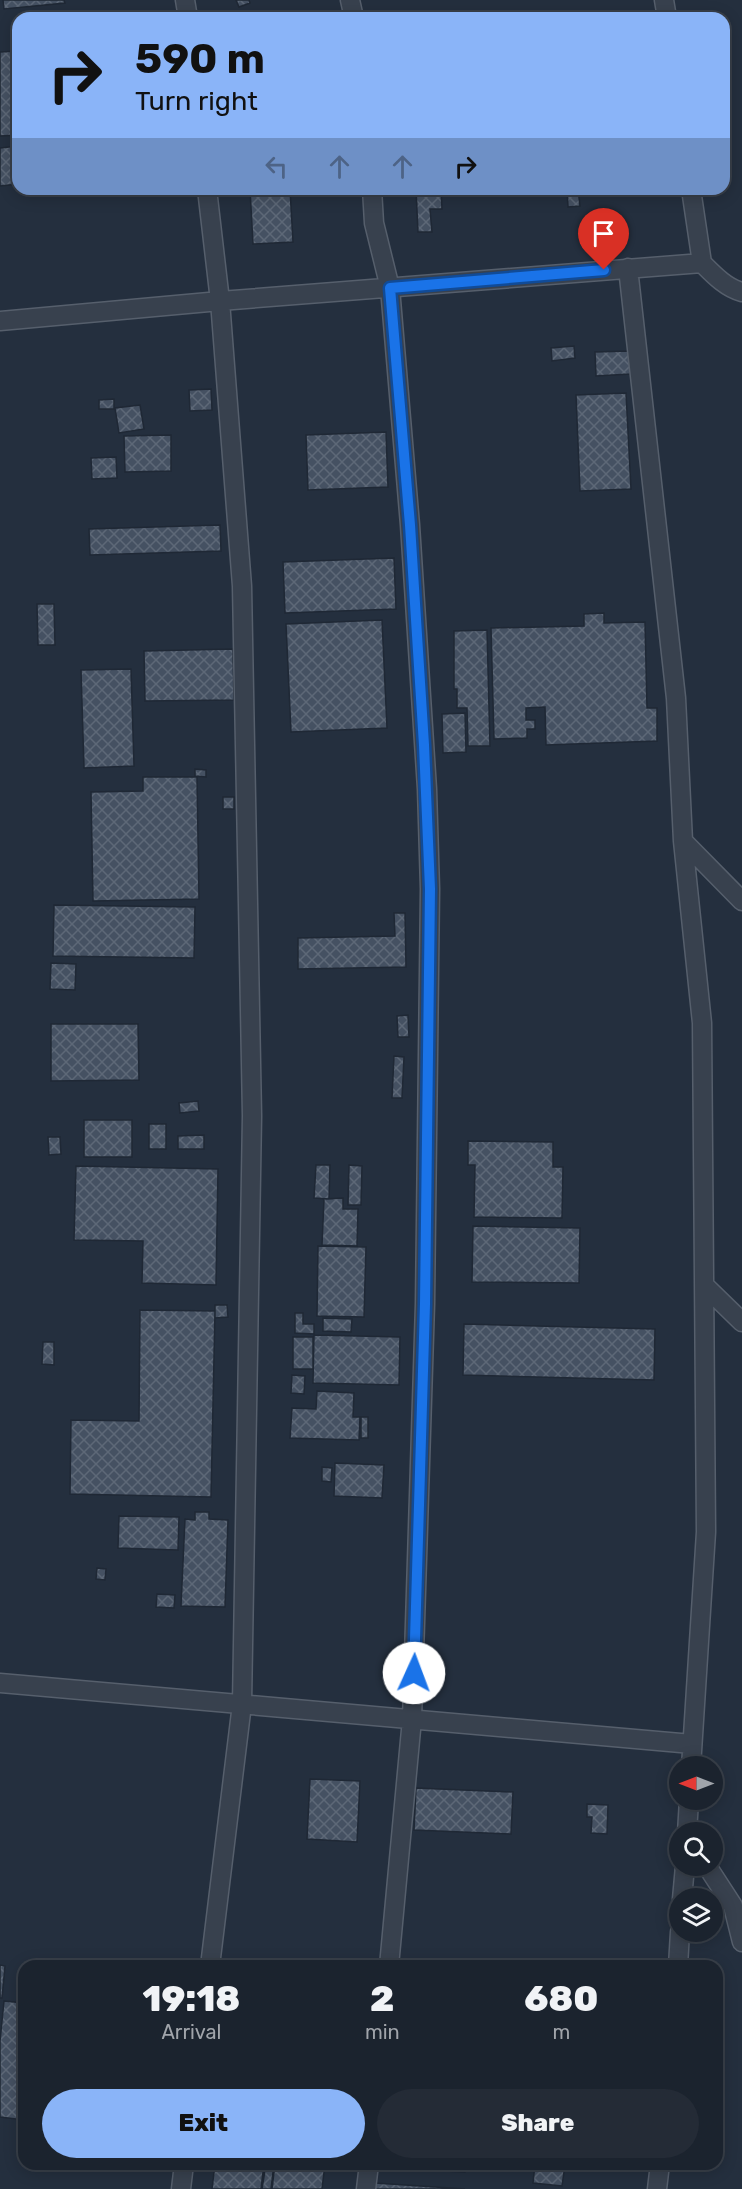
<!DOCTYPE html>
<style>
:root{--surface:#1b232e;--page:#242b36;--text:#f1f3f6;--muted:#a0a4aa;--line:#39404a;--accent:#8ab4f8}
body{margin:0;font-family:Rubik,sans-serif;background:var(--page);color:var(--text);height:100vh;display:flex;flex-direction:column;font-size:22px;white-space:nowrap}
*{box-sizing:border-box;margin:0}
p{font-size:20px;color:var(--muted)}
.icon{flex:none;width:33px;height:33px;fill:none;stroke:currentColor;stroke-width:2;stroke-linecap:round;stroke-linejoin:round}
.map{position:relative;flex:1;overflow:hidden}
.side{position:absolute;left:18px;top:1960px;width:705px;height:210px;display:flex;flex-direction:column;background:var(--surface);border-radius:18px;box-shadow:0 3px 15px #0003,0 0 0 2px var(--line)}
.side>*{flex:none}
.guide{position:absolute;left:12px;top:12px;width:718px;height:183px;border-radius:18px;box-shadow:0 3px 15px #0003,0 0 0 2px var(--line);background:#8ab4f8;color:#111;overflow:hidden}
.needle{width:39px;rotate:270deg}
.controls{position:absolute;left:669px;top:1756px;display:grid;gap:12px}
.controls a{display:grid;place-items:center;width:54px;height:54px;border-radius:50%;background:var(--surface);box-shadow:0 3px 15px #0003,0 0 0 2px var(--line);font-size:30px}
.pin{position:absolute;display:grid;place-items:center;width:51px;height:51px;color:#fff;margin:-62px -26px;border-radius:50% 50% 50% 0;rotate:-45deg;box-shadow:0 0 6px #0007}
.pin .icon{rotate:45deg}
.me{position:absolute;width:66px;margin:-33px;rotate:2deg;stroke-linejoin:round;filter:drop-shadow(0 0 4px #0008)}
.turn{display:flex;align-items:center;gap:21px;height:126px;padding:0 24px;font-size:27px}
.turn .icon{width:78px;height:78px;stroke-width:2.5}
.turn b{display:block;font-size:42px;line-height:51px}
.lanes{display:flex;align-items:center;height:57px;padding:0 24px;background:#0003;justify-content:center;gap:30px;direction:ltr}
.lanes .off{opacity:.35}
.eta{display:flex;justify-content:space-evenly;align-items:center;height:102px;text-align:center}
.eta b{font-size:36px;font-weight:800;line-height:42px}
.button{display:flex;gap:12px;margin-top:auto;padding:12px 24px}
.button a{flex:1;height:69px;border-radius:36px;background:var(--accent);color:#111;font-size:24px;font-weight:800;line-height:69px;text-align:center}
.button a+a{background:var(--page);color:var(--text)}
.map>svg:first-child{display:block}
</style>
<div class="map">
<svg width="742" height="2189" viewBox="0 0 742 2189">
<defs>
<pattern id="building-cross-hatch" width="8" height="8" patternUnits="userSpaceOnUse" patternTransform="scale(1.5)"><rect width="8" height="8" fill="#455162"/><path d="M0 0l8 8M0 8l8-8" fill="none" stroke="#5d6877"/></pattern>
</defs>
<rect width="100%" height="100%" fill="#242f3e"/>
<path fill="url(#building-cross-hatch)" stroke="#1f2835" stroke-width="1.5" d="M3,0h61l1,3 -61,6z
M236,0h13l1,3 -11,4z
M18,51v84l-18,1v-84z
M18,146v38l-18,2v-38z
M250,189h40l3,53 -40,2z
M416,189h25l1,20h-12l2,23h-14z
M567,189h11l2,17 -12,1z
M574,346l1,12 -23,3 -1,-13z
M630,351v23l-34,2 -1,-24z
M211,389l1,21 -22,1 -1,-21z
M626,393l5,96 -51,2 -4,-96z
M114,399v10h-15v-9z
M140,405l4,24 -25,4 -4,-25z
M386,432l2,55 -80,3 -2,-55z
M171,435v36l-46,1 -1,-36z
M116,457l1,21 -25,1 -1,-21z
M220,525l1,26 -131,4 -1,-26z
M394,558l2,51 -111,4 -2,-51z
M37,604h17l1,41h-17z
M604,613v10l41,-1 2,86h10v33l-111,4 -1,-38 -19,1v12h9v9h-8v9l-33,1 -3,-111 93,-2v-12z
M382,620l5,108 -96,4 -5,-108z
M487,630l3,116h-22l-1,-38h-10v-19h-3v-58z
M233,649l1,51 -89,1 -1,-50z
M131,669l3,97 -50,2 -3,-98z
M465,713l1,39 -23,1 -1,-39z
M195,769l11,1v7l-11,-1z
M143,777h54l2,122 -106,2 -2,-109 52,-1z
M223,797h11v12h-11z
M54,905l141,2 -1,51 -141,-2z
M394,913h11l1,54 -108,2v-31l97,-2z
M51,963l25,1 -1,26 -25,-1z
M408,1015l1,22h-11l-1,-21z
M51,1024h87l1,56 -88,1z
M394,1056l10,1 -2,41h-10z
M198,1101l1,10 -19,2 -1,-10z
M84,1120h48v37h-48z
M149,1124h17v25h-17z
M204,1135v14h-26v-13z
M48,1137h12l1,17 -12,1z
M468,1141l85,1v25h10l-1,51 -88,-1 1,-52h-7z
M316,1165h14l-1,34 -15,-1z
M349,1165l13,1 -1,39h-13z
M76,1166l142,3 -2,116 -74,-2 1,-42 -69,-1z
M343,1198v11h15l-1,37 -35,-1 2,-46z
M473,1226l107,2 -1,55 -107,-1z
M318,1246l48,1 -2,70 -47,-1z
M215,1305h12l1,12 -13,1z
M140,1310l75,1 -4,186 -141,-3 1,-74 68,1z
M295,1313h8v11h11v10l-19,-1z
M323,1318l29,1 -1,13 -28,-1z
M464,1324l191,5 -1,51 -191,-5z
M314,1335l86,2 -1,48 -86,-2z
M293,1337h20v32h-20z
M43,1342h11v23l-12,-1z
M292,1375l13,1 -1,18 -13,-1z
M317,1391l37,2 -1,24h7l-1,23 -69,-2 2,-30 24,1z
M361,1417h7v21h-7z
M335,1463l49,2 -2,33 -48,-2z
M322,1467l10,1 -1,14 -9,-1z
M195,1512h14v7l19,1 -3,87 -44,-1 4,-87 10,1z
M119,1516l60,1 -1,33 -60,-2z
M97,1568l9,1 -1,11 -9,-1z
M157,1594l18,1 -1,13 -18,-1z
M310,1779l50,2 -3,61 -50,-3z
M416,1788l97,4 -2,42 -97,-4z
M587,1804l21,1 -1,29 -16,-1 1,-16h-5z
M0,1965l5,1 -3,32h-2z
M4,2001l20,2v117l-24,-3v-76z
M215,2164h49l-3,25h-49z
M266,2164h8l-3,25h-9z
M275,2164h50l-3,25h-50z
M379,2164h86v8l-86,-4z
M535,2164l30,1 -3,21 -29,-3z
M375,2183l90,6h-90z"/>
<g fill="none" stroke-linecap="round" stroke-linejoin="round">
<g stroke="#565f6c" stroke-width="21">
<path id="minor" d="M185,0l3,18
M350,0l4,18
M664,0l3,18
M207,189l13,112 22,285 10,530 -10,588 -32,262
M372,189l2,34 16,65 20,237 17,264 3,100 -5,415 -13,415 -23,247
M691,189l11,74
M628,268l48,430 7,143 19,182 4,509 -15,235
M0,321l220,-20 482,-38c11,11 24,25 40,29
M683,841l59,60
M704,1285l38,37
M0,1683l692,61
M687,1833l2,-33
M707,1866l26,40 9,36
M682,1899l3,-33
M678,1966l2,-34
M181,2189l3,-25
M366,2189l3,-25
M657,2189l3,-25"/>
</g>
<use href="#minor" stroke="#38414e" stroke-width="18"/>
</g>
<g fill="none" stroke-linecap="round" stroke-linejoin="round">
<g stroke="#114b97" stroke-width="15">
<path id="route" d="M414,1673l11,-369 5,-415 -6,-144 -14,-220 -20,-237 214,-18"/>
</g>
<use href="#route" stroke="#1a73e8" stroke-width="10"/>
</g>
</svg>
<div class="controls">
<a><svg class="needle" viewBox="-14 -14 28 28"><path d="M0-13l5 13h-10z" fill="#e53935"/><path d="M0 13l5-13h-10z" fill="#a0a4aa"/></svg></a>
<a><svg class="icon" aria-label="search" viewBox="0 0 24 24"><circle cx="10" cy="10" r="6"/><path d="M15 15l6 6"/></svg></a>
<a><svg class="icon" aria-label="layers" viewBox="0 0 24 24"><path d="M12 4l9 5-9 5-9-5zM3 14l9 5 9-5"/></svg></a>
</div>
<div class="pin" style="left:604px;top:270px;background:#d93025"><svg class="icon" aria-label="arrive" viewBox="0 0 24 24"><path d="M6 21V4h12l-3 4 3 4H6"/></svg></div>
<svg class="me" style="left:414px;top:1673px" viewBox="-20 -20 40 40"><circle r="19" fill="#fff"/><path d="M0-13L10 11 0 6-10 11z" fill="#1a73e8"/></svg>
<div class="guide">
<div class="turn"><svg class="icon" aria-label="right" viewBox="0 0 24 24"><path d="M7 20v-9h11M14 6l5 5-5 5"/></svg><div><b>590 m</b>Turn right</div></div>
<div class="lanes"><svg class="icon off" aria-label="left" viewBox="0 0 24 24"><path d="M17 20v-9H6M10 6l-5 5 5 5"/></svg><svg class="icon off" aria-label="ahead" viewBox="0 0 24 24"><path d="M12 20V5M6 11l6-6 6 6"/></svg><svg class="icon off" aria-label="ahead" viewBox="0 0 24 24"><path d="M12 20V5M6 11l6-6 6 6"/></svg><svg class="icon" aria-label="right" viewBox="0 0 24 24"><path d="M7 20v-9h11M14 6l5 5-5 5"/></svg></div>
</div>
<section class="side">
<div class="eta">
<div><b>19:18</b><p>Arrival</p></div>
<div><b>2</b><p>min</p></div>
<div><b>680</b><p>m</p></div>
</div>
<div class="button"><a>Exit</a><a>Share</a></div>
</section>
</div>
